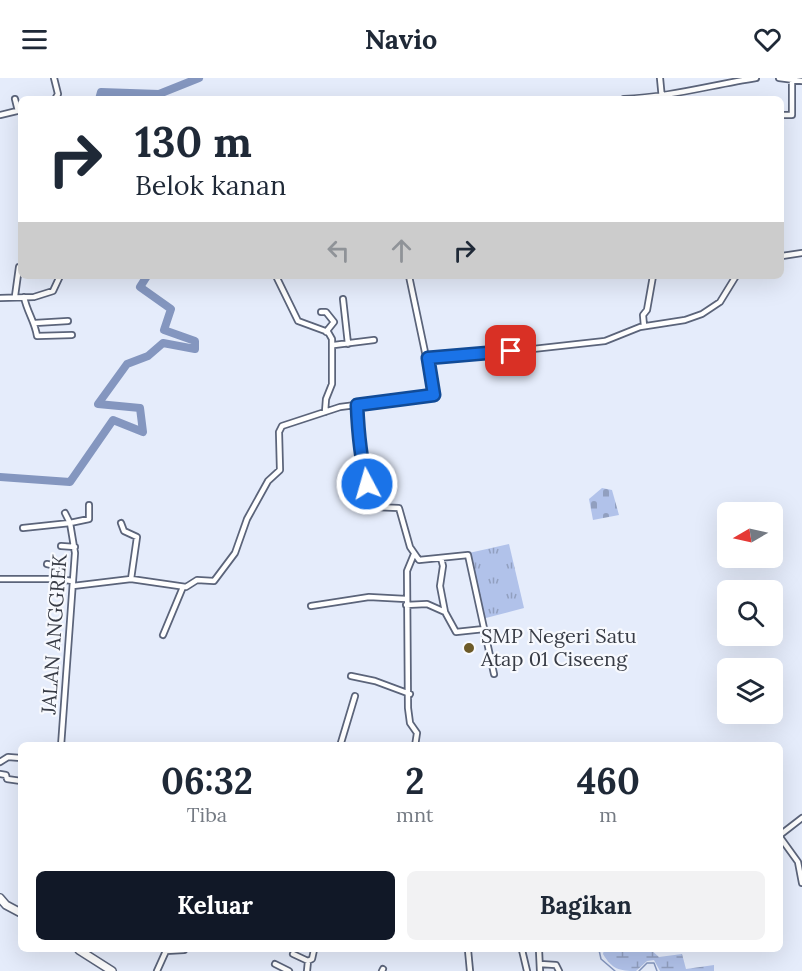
<!DOCTYPE html>
<html lang="id">
<style>
:root{--surface:#fff;--page:#f2f2f3;--text:#1f2937;--muted:#747a83;--accent:#111827}
body{margin:0;font-family:Lora,serif;background:var(--page);color:var(--text);height:100vh;display:flex;flex-direction:column;font-size:22px;white-space:nowrap}
*{box-sizing:border-box;margin:0}
p{font-size:20px;color:var(--muted)}
.icon{flex:none;width:33px;height:33px;fill:none;stroke:currentColor;stroke-width:2;stroke-linecap:round;stroke-linejoin:round}
.map{position:relative;flex:1;overflow:hidden}
.drawer{position:absolute;left:18px;top:664px;width:765px;height:210px;display:flex;flex-direction:column;background:var(--surface);border-radius:9px;box-shadow:0 6px 24px #0002}
.drawer>*{flex:none}
.guide{position:absolute;left:18px;top:18px;width:766px;height:183px;border-radius:9px;box-shadow:0 6px 24px #0002;background:#fff;color:var(--text);overflow:hidden}
.needle{width:39px;rotate:261deg}
.buttons{position:absolute;left:717px;top:424px;display:grid;gap:12px}
.buttons a{display:grid;place-items:center;width:66px;height:66px;border-radius:9px;background:var(--surface);box-shadow:0 6px 24px #0002;font-size:30px}
.pin{position:absolute;display:grid;place-items:center;width:51px;height:51px;color:#fff;margin:-26px;border-radius:12px;box-shadow:0 3px 9px #0006}
.me{position:absolute;width:66px;margin:-33px;rotate:354deg;stroke-linejoin:round;filter:drop-shadow(0 0 4px #0008)}
.turn{display:flex;align-items:center;gap:21px;height:126px;padding:0 18px;font-size:27px}
.turn .icon{width:78px;height:78px;stroke-width:2.5}
.turn b{display:block;font-size:42px;line-height:51px}
.lanes{display:flex;align-items:center;height:57px;padding:0 18px;background:#0003;justify-content:center;gap:30px;direction:ltr}
.lanes .off{opacity:.35}
.eta{display:flex;justify-content:space-evenly;align-items:center;height:102px;text-align:center}
.eta b{font-size:36px;font-weight:700;line-height:42px}
.primary-button{display:flex;gap:12px;margin-top:auto;padding:12px 18px}
.primary-button a{flex:1;height:69px;border-radius:9px;background:var(--accent);color:#fff;font-size:24px;font-weight:700;line-height:69px;text-align:center}
.primary-button a+a{background:var(--page);color:var(--text)}
header{display:flex;justify-content:space-between;align-items:center;height:78px;padding:0 18px;background:var(--surface);font-size:27px;font-weight:700}
.map>svg:first-child{display:block}
</style>
<header><svg class="icon" aria-label="menu" viewBox="0 0 24 24"><path d="M4 6h16M4 12h16M4 18h16"/></svg>Navio<svg class="icon" aria-label="heart" viewBox="0 0 24 24"><path d="M12 20l-8-8c-3-5 5-10 8-4 3-6 11-1 8 4z"/></svg></header>
<div class="map">
<svg width="802" height="893" viewBox="0 0 802 893">
<defs>
<pattern id="grass-tufts" width="24" height="20" patternUnits="userSpaceOnUse" patternTransform="scale(1.5)"><rect width="24" height="20" fill="#b1c2ea"/><path d="M3 7l-1-3M5 7V3M7 7l1-3M15 17l-1-3M17 17v-4M19 17l1-3" fill="none" stroke="#919fbf"/></pattern>
<pattern id="wetland-marsh" width="20" height="14" patternUnits="userSpaceOnUse" patternTransform="scale(1.5)"><rect width="20" height="14" fill="#b1c2ea"/><path d="M1 5h8M5 5V1M11 12h8M15 12V8" fill="none" stroke="#919fbf"/></pattern>
<pattern id="cemetery-stones" width="16" height="16" patternUnits="userSpaceOnUse" patternTransform="scale(1.5)"><rect width="16" height="16" fill="#b1c2ea"/><path d="M2 7V4a2 2 0 0 1 4 0v3zM10 15v-3a2 2 0 0 1 4 0v3z" fill="#919fbf"/></pattern>
</defs>
<rect width="100%" height="100%" fill="#e5ecfb"/>
<path fill="url(#grass-tufts)" d="M509,466l15,64 -42,11 -13,-66z"/>
<path fill="url(#wetland-marsh)" d="M604,872h47l8,7 23,-3 4,15 28,-4v6h-54l-6,-11 -7,1 -11,10c-17,0 -24,-2 -33,-17z"/>
<path fill="url(#cemetery-stones)" d="M602,410l10,2 7,25 -26,5 -4,-21z"/>
<g fill="none" stroke-linecap="round" stroke-linejoin="round">
<path stroke="#8496bf" stroke-width="1.5" d="M599,872l2,9 14,12
M639,893l8,-8h7l3,8"/>
<path stroke="#8496bf" stroke-width="8" d="M99,21l2,-7 58,2 40,-16
M0,399l70,5 43,-62 30,12 -3,-24 -42,-4 29,-40 21,-8 15,-13 32,6v-8l-31,-11 7,-21 -31,-22 7,-11"/>
<g stroke="#5b647a" stroke-width="8">
<path id="street" d="M54,0l4,16 -3,5
M660,0l2,21
M779,0l23,3
M15,21l3,12
M624,21c46,-2 87,-14 132,-21
M0,37l21,-5
M782,37h10v-36
M782,178l20,-3
M276,198l22,45 30,11 4,7v45l-6,15 -1,13
M15,218l4,-29
M24,219c3,15 11,25 13,39l35,-1
M0,220l34,-1 19,-6 7,-15
M343,221l5,45
M321,234h5l8,10 -8,10
M35,245l33,-2
M644,248l-1,-11 4,-5 6,-34
M334,267l40,-5
M428,280l60,-4 117,-13 35,-14 45,-7 17,-6 18,-12 16,-26
M357,327c1,27 6,52 9,79l4,4 4,19 25,1 11,39 9,13 49,-5 26,119
M121,445l3,8 13,6 -6,42
M23,450l47,-5 -5,-10
M61,468l14,1
M414,476l-7,17 1,137 2,15 7,10 -2,13
M441,480l2,8 -3,20 5,26
M47,486l9,2 3,13 13,2
M0,501h59
M73,508l58,-7 55,8 11,-7 17,1 21,-28 12,-34 21,-38 12,-11 -1,-38 3,-6 58,-19 94,-12 -25,-119
M406,527l21,-1 18,8 11,20 28,-3
M311,528l58,-9 37,2
M163,557l20,-48
M351,598l24,5 35,13
M30,668h3
M61,668l14,-193 -5,-30 19,-4v-14
M340,668l15,-50
M0,684l8,-5 13,1
M0,696l6,1 1,4 14,2
M780,757l22,-17
M780,759l18,25 4,21
M468,872l2,21
M522,872l5,21
M539,872l1,21
M293,876l15,7
M275,886l14,7
M540,886l16,1 3,6
M157,893l9,-20 18,-1
M307,893l1,-10 4,-2 2,-9
M382,893l1,-2"/>
</g>
<g stroke="#5b647a" stroke-width="10">
<path id="secondary" d="M0,820l6,7 15,8
M79,872l33,21"/>
</g>
<use href="#street" stroke="#fff" stroke-width="4.5"/>
<use href="#secondary" stroke="#fff" stroke-width="7"/>
</g>
<g fill="none" stroke-linecap="round" stroke-linejoin="round">
<g stroke="#114b97" stroke-width="15">
<path id="route" d="M367,406c-6,-24 -9,-54 -10,-79l77,-10 -6,-37 83,-7"/>
</g>
<use href="#route" stroke="#1a73e8" stroke-width="10"/>
</g>
<circle fill="#6c5a28" stroke="#f7f9fe" stroke-width="2" cx="469" cy="570" r="6"/>
<g text-anchor="middle" stroke-width="4.5" stroke-linejoin="round" paint-order="stroke">
<g font-size="20" fill="#373b45" stroke="#f7f9fe">
<text transform="translate(54 556) rotate(-86)" y="7">JALAN ANGGREK</text>
</g>
<g font-size="20" fill="#373b45" stroke="#f7f9fe" text-anchor="start">
<text x="481" y="565">SMP Negeri Satu<tspan x="481" dy="23">Atap 01 Ciseeng</tspan></text>
</g>
</g>
</svg>
<div class="buttons">
<a><svg class="needle" viewBox="-14 -14 28 28"><path d="M0-13l5 13h-10z" fill="#e53935"/><path d="M0 13l5-13h-10z" fill="#747a83"/></svg></a>
<a><svg class="icon" aria-label="search" viewBox="0 0 24 24"><circle cx="10" cy="10" r="6"/><path d="M15 15l6 6"/></svg></a>
<a><svg class="icon" aria-label="layers" viewBox="0 0 24 24"><path d="M12 4l9 5-9 5-9-5zM3 14l9 5 9-5"/></svg></a>
</div>
<div class="pin" style="left:511px;top:273px;background:#d93025"><svg class="icon" aria-label="arrive" viewBox="0 0 24 24"><path d="M6 21V4h12l-3 4 3 4H6"/></svg></div>
<svg class="me" style="left:367px;top:406px" viewBox="-20 -20 40 40"><circle r="17" fill="#1a73e8" stroke="#fff" stroke-width="3"/><path d="M0-11L8 9 0 5-8 9z" fill="#fff"/></svg>
<div class="guide">
<div class="turn"><svg class="icon" aria-label="right" viewBox="0 0 24 24"><path d="M7 20v-9h11M14 6l5 5-5 5"/></svg><div><b>130 m</b>Belok kanan</div></div>
<div class="lanes"><svg class="icon off" aria-label="left" viewBox="0 0 24 24"><path d="M17 20v-9H6M10 6l-5 5 5 5"/></svg><svg class="icon off" aria-label="ahead" viewBox="0 0 24 24"><path d="M12 20V5M6 11l6-6 6 6"/></svg><svg class="icon" aria-label="right" viewBox="0 0 24 24"><path d="M7 20v-9h11M14 6l5 5-5 5"/></svg></div>
</div>
<section class="drawer">
<div class="eta">
<div><b>06:32</b><p>Tiba</p></div>
<div><b>2</b><p>mnt</p></div>
<div><b>460</b><p>m</p></div>
</div>
<div class="primary-button"><a>Keluar</a><a>Bagikan</a></div>
</section>
</div>
